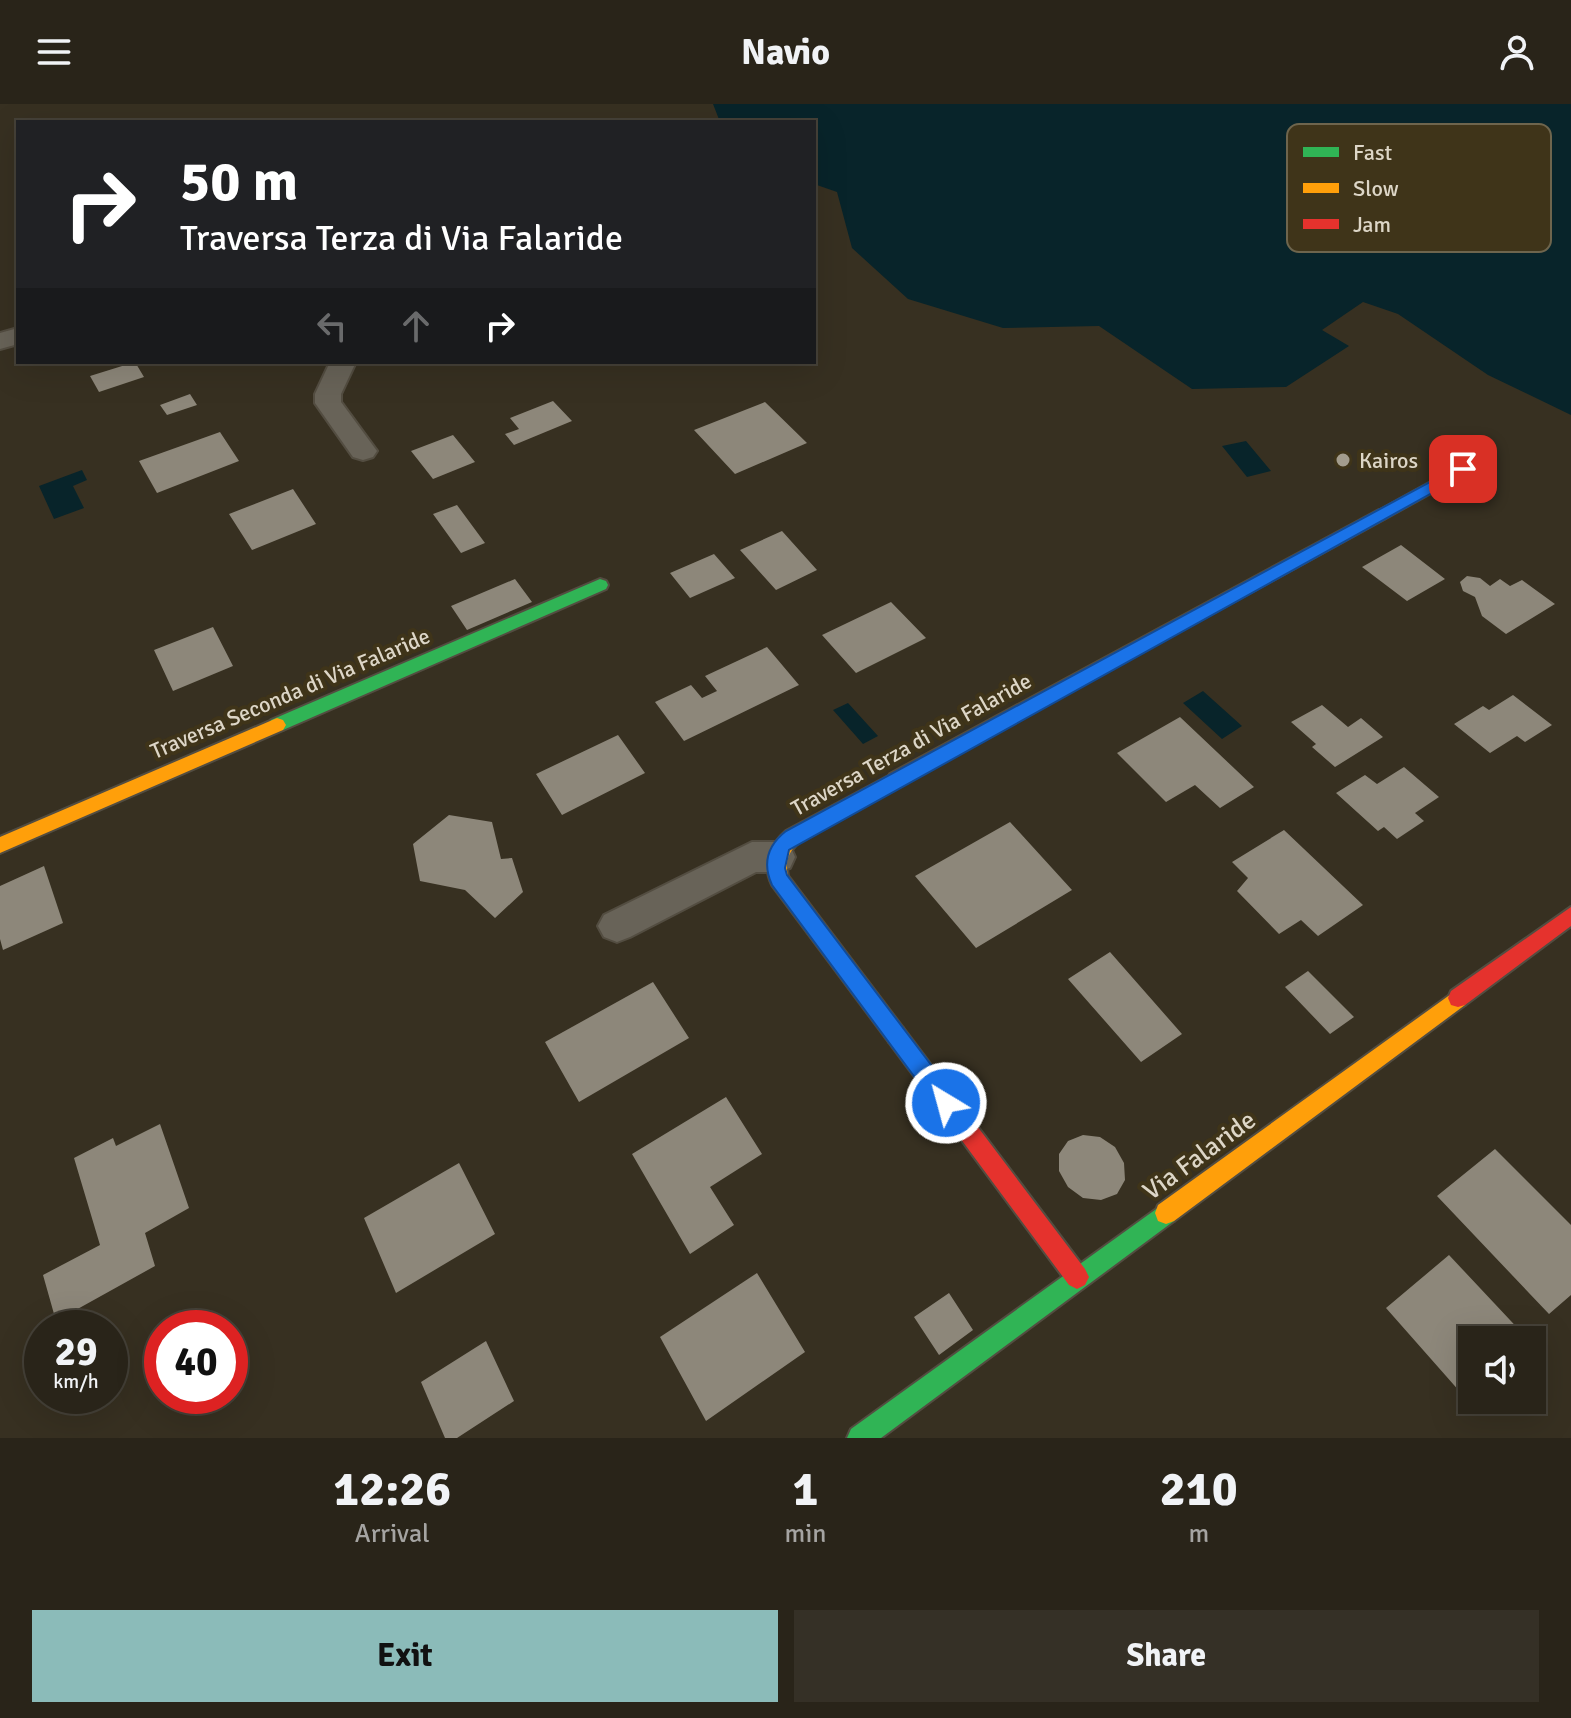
<!DOCTYPE html>
<style>
:root{--surface:#292419;--page:#353026;--text:#f1f3f6;--muted:#a5a4a2;--line:#454138;--accent:#8bbbb9}
body{margin:0;font-family:Signika,sans-serif;background:var(--page);color:var(--text);height:100vh;display:flex;flex-direction:column;font-size:30px;white-space:nowrap}
*{box-sizing:border-box;margin:0}
p{font-size:26px;color:var(--muted)}
.icon{flex:none;width:44px;height:44px;fill:none;stroke:currentColor;stroke-width:2;stroke-linecap:round;stroke-linejoin:round}
.map{position:relative;height:1334px;overflow:hidden}
.side{display:flex;flex-direction:column;background:var(--surface);flex:1}
.side>*{flex:none}
.top-card{position:absolute;left:16px;top:16px;width:800px;height:244px;border-radius:0px;box-shadow:0 8px 32px #0002,0 0 0 2px var(--line);background:#202124;color:#fff;overflow:hidden}
.controls{position:absolute;left:1458px;top:1222px;display:grid;gap:16px}
.controls a{display:grid;place-items:center;width:88px;height:88px;border-radius:0px;background:var(--surface);box-shadow:0 8px 32px #0002,0 0 0 2px var(--line);font-size:40px}
.speed{position:absolute;left:24px;top:1206px;display:flex;gap:16px;font-size:40px;font-weight:700;text-align:center}
.speed>*{display:grid;place-content:center;width:104px;height:104px;border-radius:50%;background:var(--surface);box-shadow:0 8px 32px #0002,0 0 0 2px var(--line);line-height:1}
.speed small{font-size:20px;font-weight:400}
.speed .limit{border:12px solid #d22;background:#fff;color:#111}
.pin{position:absolute;display:grid;place-items:center;width:68px;height:68px;color:#fff;margin:-34px;border-radius:16px;box-shadow:0 4px 12px #0006}
.me{position:absolute;width:88px;margin:-44px;rotate:323deg;stroke-linejoin:round;filter:drop-shadow(0 0 6px #0008)}
.turn{display:flex;align-items:center;gap:28px;height:168px;padding:0 32px;font-size:36px}
.turn .icon{width:104px;height:104px;stroke-width:2.5}
.turn b{display:block;font-size:56px;line-height:68px}
.lanes{display:flex;align-items:center;height:76px;padding:0 32px;background:#0003;justify-content:center;gap:40px;direction:ltr}
.lanes .off{opacity:.35}
.eta{display:flex;justify-content:space-evenly;align-items:center;height:136px;text-align:center}
.eta b{font-size:48px;font-weight:700;line-height:56px}
.primary-button{display:flex;gap:16px;margin-top:auto;padding:16px 32px}
.primary-button a{flex:1;height:92px;border-radius:0px;background:var(--accent);color:#111;font-size:32px;font-weight:700;line-height:92px;text-align:center}
.primary-button a+a{background:var(--page);color:var(--text)}
header{display:flex;justify-content:space-between;align-items:center;height:104px;padding:0 32px;background:var(--surface);font-size:36px;font-weight:700}
.map>svg:first-child{display:block}
</style>
<header><svg class="icon" aria-label="menu" viewBox="0 0 24 24"><path d="M4 6h16M4 12h16M4 18h16"/></svg>Navio<svg class="icon" aria-label="person" viewBox="0 0 24 24"><circle cx="12" cy="8" r="4"/><path d="M4 21q1-7 8-7t8 7"/></svg></header>
<div class="map">
<svg width="1571" height="1334" viewBox="0 0 1571 1334">
<rect width="100%" height="100%" fill="#373021"/>
<path fill="#08242a" d="M713,0h858v311l-83,-40 -90,-61 -35,-12 -41,28 27,16 -63,41 -94,2 -93,-63 -96,2 -95,-29 -56,-51 -15,-56 -23,-8v-62h-94z
M1246,337l25,30 -24,6 -25,-31z
M82,366l5,10 -14,6 11,22 -30,11 -15,-33z
M1203,587l39,35 -20,13 -39,-36z
M848,599l30,33 -15,8 -30,-34z"/>
<path fill="#8d877a" d="M135,258l9,15 -45,15 -9,-16z
M190,290l7,11 -30,10 -7,-10z
M553,297l19,20 -58,24 -9,-11 14,-5 -9,-11z
M765,298l42,41 -72,31 -41,-44z
M220,328l19,29 -82,32 -18,-32z
M453,331l22,27 -42,17 -22,-28z
M293,385l23,35 -64,26 -23,-36z
M457,401l28,38 -24,10 -28,-39z
M782,427l35,39 -41,20 -36,-40z
M1401,441l44,34 -38,22 -45,-34z
M714,450l21,24 -45,20 -20,-25z
M1467,472l13,2 10,8 10,-7 10,7 12,-6 33,24 -49,30 -24,-18 -7,-19 -12,-6 -3,-9z
M515,475l17,23 -65,28 -16,-24z
M891,498l35,36 -70,35 -34,-38z
M213,523l20,39 -60,25 -19,-41z
M767,543l32,38 -115,56 -29,-39 36,-17 11,13 15,-7 -12,-15z
M1513,591l39,30 -27,17 -8,-6 -27,17 -36,-29 29,-18 6,4z
M1322,601l26,22 13,-9 22,19 -48,30 -23,-20 4,-3 -25,-22z
M1180,613l74,70 -34,21 -25,-23 -29,17 -49,-49z
M618,631l27,38 -83,42 -26,-41z
M1404,663l35,30 -24,16 9,8 -27,18 -13,-12 -6,4 -42,-38 29,-18 12,9z
M449,711l43,7 9,37 11,-1 11,34 -28,26 -30,-28 -45,-9 -7,-37z
M1010,718l62,68 -96,58 -61,-72z
M1284,726l79,75 -45,31 -17,-16 -22,14 -42,-43 11,-13 -16,-16z
M44,762l19,57 -60,27 -3,-11v-53z
M1110,848l72,82 -41,28 -73,-83z
M1308,867l46,46 -24,17 -45,-47z
M653,878l36,56 -110,64 -34,-60z
M726,993l36,57 -52,33 24,38 -44,29 -58,-100z
M160,1020l29,84 -44,25 10,33 -99,55 -13,-46 57,-30 -26,-87 39,-20 3,8z
M1083,1031l17,2 15,10 9,16 1,17 -8,14 -16,6 -18,-2 -15,-11 -9,-16v-17l9,-13z
M1495,1045l76,76v70l-22,19 -112,-118z
M459,1059l36,71 -99,59 -32,-75z
M1449,1151l76,81 -5,4h-48v43l-11,10 -75,-85z
M757,1169l48,79 -99,69 -46,-84z
M949,1189l24,37 -34,25 -25,-38z
M486,1237l28,60 -57,37h-12l-24,-56z"/>
<g fill="none" stroke-linecap="round" stroke-linejoin="round">
<g stroke="#534d41" stroke-width="4">
<path id="street" d="M18,224v16l-18,5v-16z
M330,258h26l-15,32v8l36,49 -4,6 -10,3 -10,-3 -38,-54v-9z
M752,738h25l13,4 5,11 -5,11 -13,4h-21l-126,65 -13,5 -13,-5 -6,-11 6,-11z"/>
</g>
<g stroke="#534d41" stroke-width="4">
<path id="fast" d="M600,475l6,2 2,4 -2,4 -323,141h-12l-3,-5 3,-5z
M1166,1098l8,3 3,8 -3,8 -293,217h-34l4,-9z"/>
</g>
<g stroke="#534d41" stroke-width="4">
<path id="slow" d="M1489,346l5,2v6l-110,61 -5,1 -8,-5z
M277,614l6,2 3,5 -3,5 -283,123v-16z
M896,668l6,2 3,5 -3,5 -102,57c-12,11 -15,20 -12,35l115,152 3,7 -3,7 -7,3 -7,-3 -117,-157c-10,-21 -2,-40 14,-54z
M1458,885l7,2 3,7 -3,7 -291,216 -8,3 -8,-3 -3,-8 3,-8z"/>
</g>
<g stroke="#534d41" stroke-width="4">
<path id="jam" d="M1379,406l5,1v8l-482,265h-12l-3,-5 3,-5z
M1571,803v19l-106,79 -7,2 -7,-2 -3,-7 3,-7z
M896,921l7,3 182,241 4,8 -4,8 -8,4 -8,-4 -180,-243 -3,-7 3,-7z"/>
</g>
<use href="#street" fill="#686358" fill-rule="evenodd"/>
<use href="#fast" fill="#30b455" fill-rule="evenodd"/>
<use href="#slow" fill="#ff9f0a" fill-rule="evenodd"/>
<use href="#jam" fill="#e5322d" fill-rule="evenodd"/>
</g>
<path fill="#1a73e8" stroke="#114b97" stroke-width="2" d="M1463,360l5,2v7l-679,377 -4,18 2,7 167,220 3,8 -3,7 -8,3 -7,-3 -167,-225c-10,-22 -4,-40 14,-54z"/>
<circle fill="#a39c8d" stroke="#3f3419" stroke-width="3" cx="1343" cy="356" r="8"/>
<g text-anchor="middle" stroke-width="8" stroke-linejoin="round" paint-order="stroke">
<g font-size="22" fill="#ddd6c7" stroke="#3f3419" text-anchor="start">
<text x="1359" y="364">Kairos</text>
</g>
<g font-size="22" fill="#ddd6c7" stroke="#3f3419">
<text transform="translate(290 589) rotate(-23)" y="8">Traversa Seconda di Via Falaride</text>
<text transform="translate(911 640) rotate(-29)" y="8">Traversa Terza di Via Falaride</text>
</g>
<g font-size="26" fill="#ddd6c7" stroke="#3f3419">
<text transform="translate(1199 1051) rotate(-36)" y="9">Via Falaride</text>
</g>
</g>
<rect x="1287" y="20" width="264" height="128" rx="12" fill="#3f3419" stroke="#6e654d" stroke-width="2"/>
<rect x="1303" y="43" width="36" height="10" fill="#30b455"/>
<rect x="1303" y="79" width="36" height="10" fill="#ff9f0a"/>
<rect x="1303" y="115" width="36" height="10" fill="#e5322d"/>
<g font-size="22" fill="#ddd6c7">
<text x="1353" y="56">Fast</text>
<text x="1353" y="92">Slow</text>
<text x="1353" y="128">Jam</text>
</g>
</svg>
<div class="controls">
<a><svg class="icon" aria-label="sound" viewBox="0 0 24 24"><path d="M4 9h4l5-4v14l-5-4H4zM17 9q2 3 0 6"/></svg></a>
</div>
<div class="speed"><div>29<small>km/h</small></div><div class="limit">40</div></div>
<div class="pin" style="left:1463px;top:365px;background:#d93025"><svg class="icon" aria-label="arrive" viewBox="0 0 24 24"><path d="M6 21V4h12l-3 4 3 4H6"/></svg></div>
<svg class="me" style="left:946px;top:999px" viewBox="-20 -20 40 40"><circle r="17" fill="#1a73e8" stroke="#fff" stroke-width="3"/><path d="M0-11L8 9 0 5-8 9z" fill="#fff"/></svg>
<div class="top-card">
<div class="turn"><svg class="icon" aria-label="right" viewBox="0 0 24 24"><path d="M7 20v-9h11M14 6l5 5-5 5"/></svg><div><b>50 m</b>Traversa Terza di Via Falaride</div></div>
<div class="lanes"><svg class="icon off" aria-label="left" viewBox="0 0 24 24"><path d="M17 20v-9H6M10 6l-5 5 5 5"/></svg><svg class="icon off" aria-label="ahead" viewBox="0 0 24 24"><path d="M12 20V5M6 11l6-6 6 6"/></svg><svg class="icon" aria-label="right" viewBox="0 0 24 24"><path d="M7 20v-9h11M14 6l5 5-5 5"/></svg></div>
</div>
</div>
<section class="side">
<div class="eta">
<div><b>12:26</b><p>Arrival</p></div>
<div><b>1</b><p>min</p></div>
<div><b>210</b><p>m</p></div>
</div>
<div class="primary-button"><a>Exit</a><a>Share</a></div>
</section>
